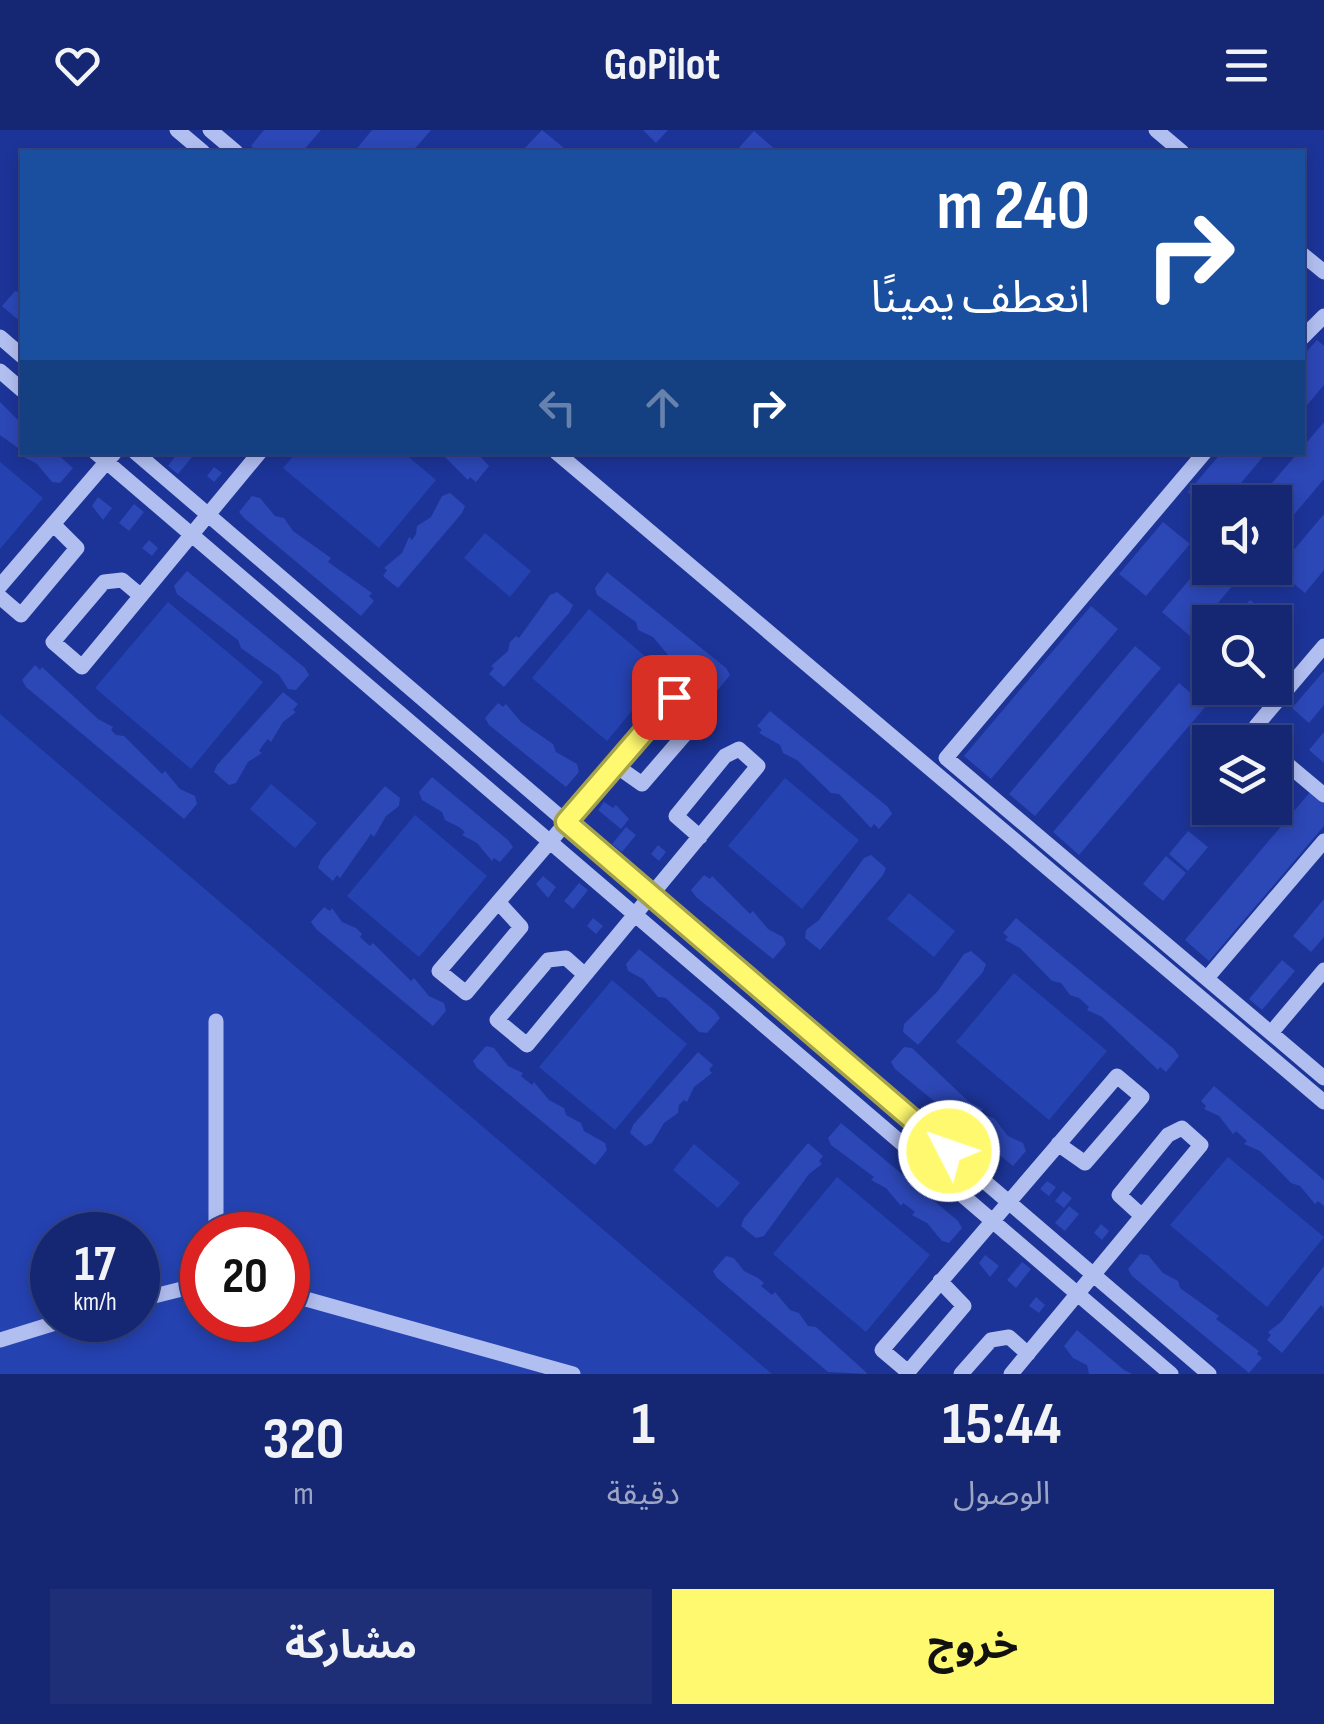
<!DOCTYPE html>
<html lang="ar">
<meta charset="utf-8">
<style>
:root{--surface:#152772;--page:#1e2f77;--text:#f1f3f6;--muted:#9da5c4;--line:#344484;--accent:#fff970}
body{margin:0;font-family:"Sofia Sans Condensed","Noto Sans Arabic",sans-serif;background:var(--page);color:var(--text);direction:rtl;height:100vh;display:flex;flex-direction:column;font-size:38px;white-space:nowrap}
*{box-sizing:border-box;margin:0}
p{font-size:32px;color:var(--muted)}
.icon{flex:none;width:55px;height:55px;fill:none;stroke:currentColor;stroke-width:2;stroke-linecap:round;stroke-linejoin:round}
.map{position:relative;height:1244px;overflow:hidden;direction:ltr}
.details{display:flex;flex-direction:column;background:var(--surface);flex:1}
.details>*{flex:none}
.top-card{position:absolute;left:20px;top:20px;width:1285px;height:305px;border-radius:0px;box-shadow:0 5px 15px #0003,0 0 0 2px var(--line);direction:rtl;background:#1a4fa0;color:#fff;overflow:hidden}
.controls{position:absolute;left:1192px;top:355px;display:grid;gap:20px}
.controls a{display:grid;place-items:center;width:100px;height:100px;border-radius:0px;background:var(--surface);box-shadow:0 5px 15px #0003,0 0 0 2px var(--line);font-size:50px}
.speed{position:absolute;left:30px;top:1082px;display:flex;gap:20px;font-size:50px;font-weight:700;text-align:center}
.speed>*{display:grid;place-content:center;width:130px;height:130px;border-radius:50%;background:var(--surface);box-shadow:0 5px 15px #0003,0 0 0 2px var(--line);line-height:1}
.speed small{font-size:25px;font-weight:400}
.speed .limit{border:15px solid #d22;background:#fff;color:#111}
.pin{position:absolute;display:grid;place-items:center;width:85px;height:85px;color:#fff;margin:-42px;border-radius:20px;box-shadow:0 5px 15px #0006}
.me{position:absolute;width:110px;margin:-55px;rotate:311deg;stroke-linejoin:round;filter:drop-shadow(0 0 8px #0008)}
.turn{display:flex;align-items:center;gap:35px;height:210px;padding:0 50px;font-size:45px}
.turn .icon{width:130px;height:130px;stroke-width:2.5}
.turn b{display:block;font-size:70px;line-height:85px}
.lanes{display:flex;align-items:center;height:95px;padding:0 50px;background:#0003;justify-content:center;gap:50px;direction:ltr}
.lanes .off{opacity:.35}
.eta{display:flex;justify-content:space-evenly;align-items:center;height:170px;text-align:center}
.eta b{font-size:60px;font-weight:700;line-height:70px}
.cta{display:flex;gap:20px;margin-top:auto;padding:20px 50px}
.cta a{flex:1;height:115px;border-radius:0px;background:var(--accent);color:#111;font-size:40px;font-weight:700;line-height:115px;text-align:center}
.cta a+a{background:var(--page);color:var(--text)}
header{display:flex;justify-content:space-between;align-items:center;height:130px;padding:0 50px;background:var(--surface);font-size:45px;font-weight:700}
.map>svg:first-child{display:block}
</style>
<header><svg class="icon" aria-label="menu" viewBox="0 0 24 24"><path d="M4 6h16M4 12h16M4 18h16"/></svg>GoPilot<svg class="icon" aria-label="heart" viewBox="0 0 24 24"><path d="M12 20l-8-8c-3-5 5-10 8-4 3-6 11-1 8 4z"/></svg></header>
<div class="map">
<svg width="1324" height="1244" viewBox="0 0 1324 1244">
<rect width="100%" height="100%" fill="#1c3498"/>
<path fill="#2542b1" fill-rule="evenodd" d="M296,323h108l32,27 -57,68 -96,-80z
M0,332l43,36 -43,51z
M485,403l46,38 -21,26 -46,-39z
M168,472l95,80 -72,87 -96,-81z
M589,479l75,63 -57,69 -75,-63z
M0,584l772,660h-772zM52,1105h86v85h-86zM202,1105h86v85h-86z
M785,648l74,62 -57,69 -74,-63z
M271,654l46,39 -22,25 -45,-39z
M415,685l72,61 -68,81 -72,-61z
M909,763l46,38 -21,26 -47,-38z
M1014,843l93,78 -58,69 -93,-78z
M612,850l75,64 -72,86 -76,-63z
M694,1014l46,39 -22,25 -45,-38z
M1228,1027l96,80 -57,70 -97,-82z
M837,1047l93,78 -64,77 -93,-78z"/>
<path fill="#2c47b6" d="M264,0h57l-19,22h-44l-7,-6z
M372,0h59l-19,22h-58z
M542,0l27,22h-48z
M643,0h25l-12,13z
M754,1l22,19 -2,2h-39z
M15,161l7,2v30l-20,-17z
M1317,210l7,6v39l-22,26v-54z
M0,272l20,20 2,-3v32l-22,-16z
M1324,292v57l-49,58v-35h-19z
M25,322h30l18,16 -13,15 -8,-1 -15,-18 -15,-8z
M178,322l14,5 -14,17 -10,-8z
M440,322l38,2 11,12 -13,16 -6,-5 -2,3z
M1222,322h45l-42,50h-15v8l-22,-18z
M214,337l8,6 -8,9 -7,-6z
M450,363l15,13 -3,7 -64,75 -15,-12 4,-6 -3,-2 18,-15 7,-16 3,3 4,-6 1,-8 14,-9 11,-21z
M252,366l8,2 15,18 9,2 9,13 38,27 -3,4 44,31 -3,3 5,5 -13,15 -117,-98 -5,-6z
M98,367l14,11 -9,12 -11,-14z
M134,374l10,8 -15,19 -10,-8z
M1324,384v56l-19,23 -28,-23z
M1163,392l27,22 -44,52 -27,-22z
M149,410l9,8 -6,8 -10,-8z
M1206,430l28,24 -44,52 -28,-24z
M187,441l118,97 4,7 -13,15 -8,-1 -9,-14 -38,-27 -3,-8 -61,-46 -3,-8z
M607,442l119,96 4,7 -13,16 -8,-2 -33,-33 -8,-1 -15,-18 -15,-7 -2,-8 -39,-27 -2,-7z
M557,462l16,13 -4,8 -65,74 -15,-13 5,-6 -3,-2 17,-15 2,-9 6,-6 3,2 31,-43z
M1250,470l27,22h-46z
M1091,476l27,23 -127,150 -27,-23z
M1135,516l26,22 -126,148 -26,-22z
M35,535l5,5 2,-3 56,52 15,8 -2,3 5,5 8,1 38,38 3,-3 15,18 15,7 2,8 -13,15 -158,-132 -4,-7z
M1324,541v34l-15,18 -17,-15z
M1179,553l27,23 -127,149 -26,-23z
M283,562l15,12 -5,6 3,2 -13,10 -12,20 -3,-3 -5,6 -4,6 3,2 -14,9 -12,21 -7,2 -15,-13 3,-7z
M498,573l5,4 3,-3 15,18 32,22 3,8 21,12 2,8 -13,15 -77,-62 -4,-7z
M770,581l118,96 4,7 -13,15 -5,-5 -3,4 -32,-34 -8,-1 -34,-33 -14,-7 -3,-8 -21,-12 3,-3 -5,-4z
M1324,602v31l-15,-13z
M432,647l76,63 5,7 -13,15 -6,-4 -2,3 -15,-18 -15,-8 3,-3 -6,-5 -14,-7 -3,-8 -20,-12 -3,-8z
M385,656l15,12 -1,8 -13,10 -12,21 -3,-3 -31,44 -3,-3 -4,6 -15,-13 3,-8z
M1311,661l13,10v25l-115,135 -24,-21z
M604,672l9,6 3,-3 13,14 -8,10 -23,-19z
M1211,678h28l-12,14z
M626,697l10,8 -14,17 -10,-8z
M1188,701l20,16 -20,24 -19,-17z
M658,715l8,7 -7,9 -8,-7z
M871,725l15,13 -3,7 -63,75 -15,-12 1,-8 13,-10 45,-62z
M1166,726l20,17 -23,28 -20,-17z
M704,745l6,4 2,-3 38,38 3,-3 15,18 15,8 3,7 -13,15 -77,-62 -5,-7z
M543,746l13,11 -8,11 -12,-14z
M579,753l9,7 -15,19 -9,-8z
M1324,769v38l-13,15 -18,-16z
M324,777l6,4 2,-3 10,14 14,6 6,6 -2,3 10,9 3,-3 38,38 3,-3 15,18 15,7 2,8 -13,15 -117,-97 -5,-7z
M593,788l10,8 -7,8 -9,-8z
M1016,788l158,131 5,7 -13,16 -6,-5 -2,3 -56,-53 -15,-7 2,-3 -10,-9 -9,-3 -9,-12 -9,-2 -32,-33 -15,-8 3,-3 -5,-4z
M639,819l76,62 5,7 -13,15 -8,-1 -33,-34 -8,-1 -15,-18 -15,-8 -2,-7z
M971,821l15,13 -3,8 -65,73 -15,-13 1,-8 33,-32 27,-38z
M1282,830l13,11 -33,39 -13,-11z
M486,916l8,2 14,18 15,7 -2,3 11,9 2,-3 15,18 15,8 2,7 15,8 3,8 21,12 2,7 -12,15 -118,-97 -4,-7z
M904,917l8,1 56,53 15,8 -3,3 6,4 8,2 14,18 15,7 3,8 -13,15 -118,-97 -4,-7z
M698,922l15,13 -4,5 3,3 -18,14 -7,15 -3,-2 -5,5 -1,8 -14,10 -12,20 -7,3 -15,-13 3,-8z
M1214,956l110,94v26l-6,-5 -3,3 -15,-18 -9,-3 -31,-32 -16,-7 3,-3 -11,-10 -3,3 -14,-18 -15,-7 2,-3 -5,-5z
M841,993l117,98 4,7 -13,15 -7,-2 -15,-18 -15,-8 3,-3 -5,-4 -7,-5 -2,3 -15,-18 -15,-8 3,-3 -43,-32 -3,-7z
M808,1013l15,13 -4,5 3,3 -13,10 -45,62 -8,2 -15,-12 3,-8z
M1047,1051l9,6 -7,9 -9,-7z
M1063,1061l9,7 -8,10 -9,-7z
M1069,1076l10,8 -14,17 -10,-8z
M1101,1094l8,7 -7,9 -8,-7z
M1140,1124l8,1 15,18 15,8 2,7 39,28 -3,3 43,32 -2,3 5,4 -13,15 -117,-97 -4,-7z
M985,1125l14,11 -9,11 -11,-14z
M726,1126l8,2 10,13 14,7 6,5 -3,3 11,9 3,-3 15,18 9,3 9,13 8,1 52,47 -40,-2 -111,-94 -4,-7z
M1022,1132l9,7 -15,19 -9,-8z
M1324,1136v42l-3,-3 -39,48 -15,-13 4,-5 -3,-3 13,-10z
M1036,1167l9,8 -6,8 -10,-7z
M1077,1200l47,40 8,4h-43l-2,-9 -14,-7 -9,-12z"/>
<g fill="none" stroke-linecap="round" stroke-linejoin="round">
<path stroke="#b1bef0" stroke-width="15" d="M177,0l26,22
M210,0l26,22
M1156,0l26,22
M1302,124l22,18
M0,207l22,19
M1302,208l22,-22
M0,241l22,19
M95,322l1076,922
M135,322l1074,922
M556,322l768,650
M1205,322l-259,306 378,320
M0,456l115,-134
M141,466l-19,-16 -18,2 -51,60 29,25 178,-215
M0,467l21,18 56,-67 -24,-24
M1263,612l-7,-16 68,-80
M1275,624l49,41
M498,772l23,25 -55,66 -27,-22 235,-274 25,21 -57,66 -27,-19
M585,845l-19,-17 -18,2 -51,60 30,25 231,-279 -19,-17 -14,7 -49,60 24,21
M1207,848l117,-137
M1271,903l53,-63
M216,1105v-214
M940,1151l24,25 -56,66 -26,-22 235,-274 25,21 -57,66 -27,-19
M288,1164l285,80
M138,1170l64,-16
M0,1210l65,-20
M961,1244l30,-34 18,-3 19,17
M1011,1244l82,-99 1,-1 107,-129 -19,-17 -14,7 -49,60 23,21"/>
</g>
<g fill="none" stroke-linecap="round" stroke-linejoin="round">
<g stroke="#a6a249" stroke-width="25">
<path id="route" d="M674,567l-108,125 383,329"/>
</g>
<use href="#route" stroke="#fff970" stroke-width="18"/>
</g>
</svg>
<div class="controls">
<a><svg class="icon" aria-label="sound" viewBox="0 0 24 24"><path d="M4 9h4l5-4v14l-5-4H4zM17 9q2 3 0 6"/></svg></a>
<a><svg class="icon" aria-label="search" viewBox="0 0 24 24"><circle cx="10" cy="10" r="6"/><path d="M15 15l6 6"/></svg></a>
<a><svg class="icon" aria-label="layers" viewBox="0 0 24 24"><path d="M12 4l9 5-9 5-9-5zM3 14l9 5 9-5"/></svg></a>
</div>
<div class="speed"><div>17<small>km/h</small></div><div class="limit">20</div></div>
<div class="pin" style="left:674px;top:567px;background:#d93025"><svg class="icon" aria-label="arrive" viewBox="0 0 24 24"><path d="M6 21V4h12l-3 4 3 4H6"/></svg></div>
<svg class="me" style="left:949px;top:1021px" viewBox="-20 -20 40 40"><circle r="17" fill="#fff970" stroke="#fff" stroke-width="3"/><path d="M0-11L8 9 0 5-8 9z" fill="#fff"/></svg>
<div class="top-card">
<div class="turn"><svg class="icon" aria-label="right" viewBox="0 0 24 24"><path d="M7 20v-9h11M14 6l5 5-5 5"/></svg><div><b>240 m</b>انعطف يمينًا</div></div>
<div class="lanes"><svg class="icon off" aria-label="left" viewBox="0 0 24 24"><path d="M17 20v-9H6M10 6l-5 5 5 5"/></svg><svg class="icon off" aria-label="ahead" viewBox="0 0 24 24"><path d="M12 20V5M6 11l6-6 6 6"/></svg><svg class="icon" aria-label="right" viewBox="0 0 24 24"><path d="M7 20v-9h11M14 6l5 5-5 5"/></svg></div>
</div>
</div>
<section class="details">
<div class="eta">
<div><b>15:44</b><p>الوصول</p></div>
<div><b>1</b><p>دقيقة</p></div>
<div><b>320</b><p>m</p></div>
</div>
<div class="cta"><a>خروج</a><a>مشاركة</a></div>
</section>
